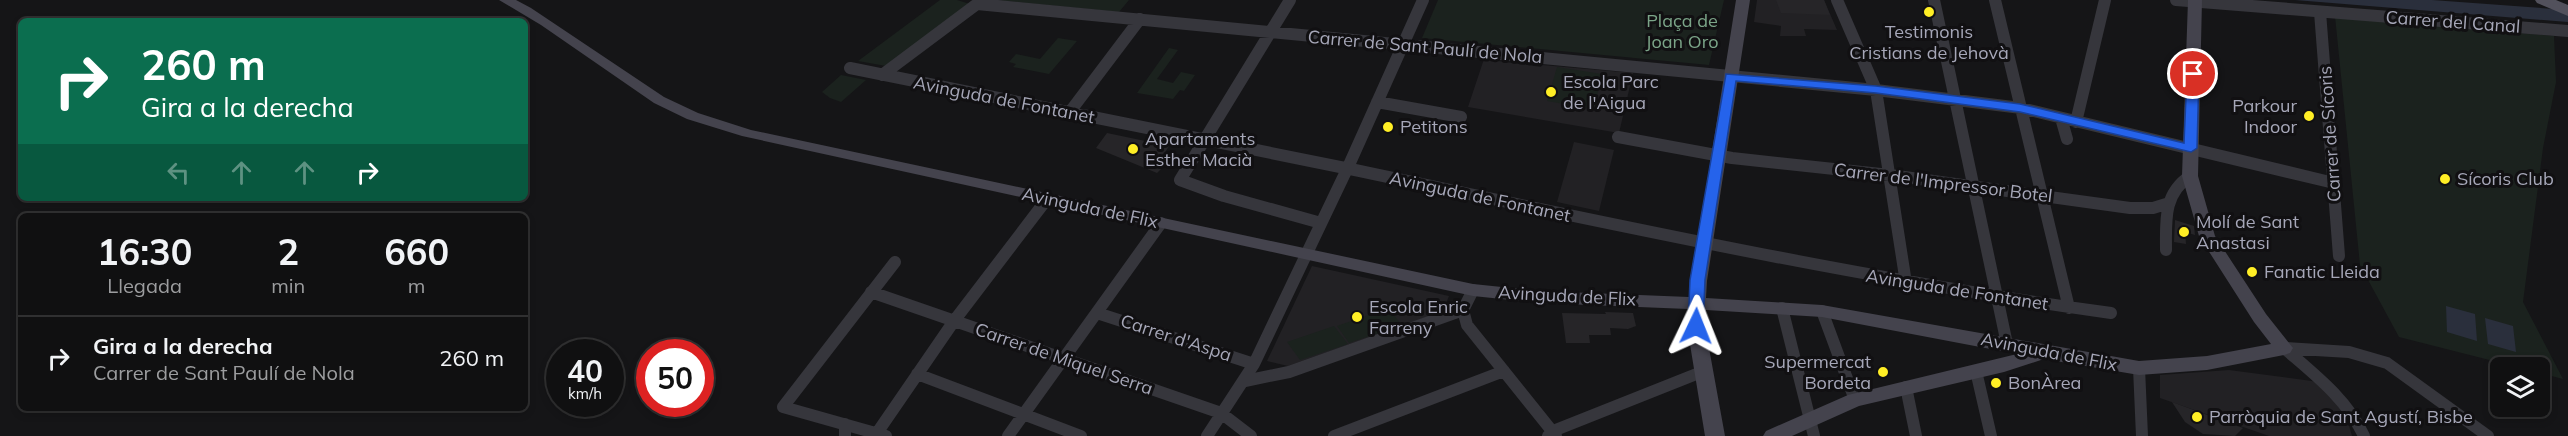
<!DOCTYPE html>
<html lang="es">
<meta charset="utf-8">
<style>
:root{--surface:#101011;--page:#1e1e1f;--text:#f1f3f6;--muted:#9c9d9f;--line:#303031}
body{margin:0;font-family:Mulish,sans-serif;background:var(--page);color:var(--text);height:100vh;display:flex;flex-direction:column;font-size:22px;white-space:nowrap}
*{box-sizing:border-box;margin:0}
p{font-size:20px;color:var(--muted)}
.icon{flex:none;width:33px;height:33px;fill:none;stroke:currentColor;stroke-width:2;stroke-linecap:round;stroke-linejoin:round}
.map{position:relative;flex:1;overflow:hidden}
.sheet{position:absolute;left:18px;top:213px;width:510px;height:198px;display:flex;flex-direction:column;background:var(--surface);border-radius:9px;box-shadow:0 3px 9px #0003,0 0 0 2px var(--line)}
.sheet>*{flex:none}
.hud{position:absolute;left:18px;top:18px;width:510px;height:183px;border-radius:9px;box-shadow:0 3px 9px #0003,0 0 0 2px var(--line);background:#0b6e4f;color:#fff;overflow:hidden}
.controls{position:absolute;left:2490px;top:357px;display:grid;gap:12px}
.controls a{display:grid;place-items:center;width:60px;height:60px;border-radius:9px;background:var(--surface);box-shadow:0 3px 9px #0003,0 0 0 2px var(--line);font-size:30px}
.speed{position:absolute;left:546px;top:339px;display:flex;gap:12px;font-size:30px;font-weight:700;text-align:center}
.speed>*{display:grid;place-content:center;width:78px;height:78px;border-radius:50%;background:var(--surface);box-shadow:0 3px 9px #0003,0 0 0 2px var(--line);line-height:1}
.speed small{font-size:15px;font-weight:400}
.speed .limit{border:9px solid #d22;background:#fff;color:#111}
.pin{position:absolute;display:grid;place-items:center;width:51px;height:51px;color:#fff;margin:-26px;border:3px solid #fff;border-radius:50%;box-shadow:0 2px 6px #0007}
.me{position:absolute;width:66px;margin:-33px;rotate:2deg;stroke-linejoin:round;filter:drop-shadow(0 0 4px #0008)}
.turn{display:flex;align-items:center;gap:21px;height:126px;padding:0 24px;font-size:27px}
.turn .icon{width:78px;height:78px;stroke-width:2.5}
.turn b{display:block;font-size:42px;line-height:51px}
.lanes{display:flex;align-items:center;height:57px;padding:0 24px;background:#0003;justify-content:center;gap:30px;direction:ltr}
.lanes .off{opacity:.35}
.eta{display:flex;justify-content:space-evenly;align-items:center;height:102px;text-align:center}
.eta b{font-size:36px;font-weight:700;line-height:42px}
ul{padding:0;list-style:none}
li{display:flex;align-items:center;gap:18px;height:84px;padding:0 24px;border-top:2px solid var(--line)}
li div{flex:1}
li b{display:block;font-size:22px}
li em{font-style:normal}
.map>svg:first-child{display:block}
</style>
<div class="map">
<svg width="2568" height="436" viewBox="0 0 2568 436">
<rect width="100%" height="100%" fill="#151517"/>
<path fill="#222124" d="M1757,0h67l13,30 -33,-1 2,7h-26l1,-10 -27,-4z
M1484,59l57,8 1,-2 91,8 -14,60 -151,-26z
M1574,142l40,8 -15,61 -42,-9z
M1312,266l137,30 -6,15 -155,55 -21,-5z
M2229,370l90,12 27,33 6,21h-83l-109,-38v-23z"/>
<path fill="#1b221e" d="M940,0h17l13,4 -84,62 -28,-5z
M995,0h134l-10,12z
M1438,0h286l-15,65 -287,-27z
M2335,16l219,20 2,46 -13,66 -20,154 40,77 -23,-6v-5l-23,-1 -118,-30 -39,-72z
M1058,38l19,3 -28,33 -36,-7 3,-3 -7,-2 7,-8 24,5z
M1169,48l9,2 -21,29 16,4 8,-11 14,3 -11,16 -4,-1 -7,9 -36,-6z
M1557,67l45,7 -8,35 -47,-8z
M841,75l25,5 -25,22 -11,-4 -8,-6z
M1388,308l14,17 -53,18 -12,-17z
M1334,326l14,18 -48,16 -13,-18z"/>
<path fill="#2a2f3c" d="M2295,0h137l136,10v12z
M2446,306l29,8 2,27 -30,-9z
M2485,318l28,8 3,26 -28,-8z"/>
<path fill="#262528" d="M1776,0h48l6,15 -49,-2z
M1107,133l62,13 -11,18 6,2 -7,7 -61,-25z
M2175,220l19,6 1,9 -10,-3 1,12 -12,-2z
M1605,312l28,1 3,13 -8,3 -18,-1 1,7h-22l1,8h-24l-4,-30 44,1z
M2172,402l71,26 -8,8 -32,-2 -18,-12z"/>
<g fill="none" stroke-linecap="round" stroke-linejoin="round">
<path stroke="#36363c" stroke-width="12" d="M1290,0l-110,180 44,16 97,27
M1837,0l39,90 30,193
M1934,0l73,344
M1995,0l74,308
M2176,0l392,31
M2320,12l19,244
M850,68c166,35 334,66 500,101 253,53 505,109 761,144
M882,75l95,-71 899,86 145,18 313,75
M1377,102l84,15
M1069,113l71,-94
M2061,118l6,21
M2076,122l29,-122
M1618,137l114,21 158,17 240,33h23l13,-4
M2166,250c0,-29 -3,-56 24,-74
M1473,290l-10,20 4,15 89,111
M871,292l350,121 30,23
M1782,308l32,128
M1822,311l33,89
M1097,313l157,51
M2284,348l65,4 38,11 101,73
M2284,348c30,26 63,51 80,88
M2139,368l3,68
M1976,371l15,65
M917,374l164,62
M1245,381l44,-9 174,-62
M1906,387l10,49
M845,424v12
M877,433l77,-112 93,-122
M886,436l-103,-29 112,-145
M1008,436l153,-213
M1207,436l47,-72 95,-199 74,-165
M1334,436l170,-65
M1548,436l10,-7 146,-58"/>
<path fill="#44434d" fill-rule="evenodd" d="M499,0h17l15,8 133,89 34,16 53,17 722,154 67,7 149,6 47,-297h14l-43,281 -1,17 116,7 317,56 68,-5 64,-12 -17,-22 -55,-86 -17,-60 6,-176h14l-4,176 17,60 51,78 27,34 -3,5 -6,2 -77,15 -68,5 -95,-16 -40,13 -145,34 -67,30h-29l3,-5 82,-36 169,-41 -195,-37 -116,-7 -1,16 20,110h-20l-18,-110 1,-17 -148,-6 -67,-7 -731,-160 -55,-17 -33,-16 -113,-78z"/>
<path fill="#52515c" fill-rule="evenodd" d="M2535,0h21l12,5v11l-31,-13z"/>
</g>
<path fill="#2563eb" stroke="#184099" stroke-width="1.5" d="M2193,70l6,4 -2,74 -6,4 -171,-40 -144,-19 -140,-12 -31,199 -2,46 -7,5 -8,-5 2,-46 36,-206 150,12 144,18 164,39 3,-69z"/>
<g fill="#ffee25" stroke="#111012" stroke-width="2">
<circle cx="1929" cy="12" r="6"/>
<circle cx="1551" cy="92" r="6"/>
<circle cx="2309" cy="116" r="6"/>
<circle cx="1388" cy="127" r="6"/>
<circle cx="1133" cy="149" r="6"/>
<circle cx="2445" cy="179" r="6"/>
<circle cx="2184" cy="232" r="6"/>
<circle cx="2252" cy="272" r="6"/>
<circle cx="1357" cy="317" r="6"/>
<circle cx="1883" cy="372" r="6"/>
<circle cx="1996" cy="383" r="6"/>
<circle cx="2197" cy="417" r="6"/>
</g>
<g text-anchor="middle" stroke-width="6" stroke-linejoin="round" paint-order="stroke">
<g font-size="18" fill="#7ba588" stroke="#111012">
<text x="1682" y="27">Plaça de<tspan x="1682" dy="21">Joan Oro</tspan></text>
</g>
<g font-size="18" fill="#a6a7b8" stroke="#111012">
<text transform="translate(2453 22) rotate(4)" y="6">Carrer del Canal</text>
<text transform="translate(1425 47) rotate(5)" y="6">Carrer de Sant Paulí de Nola</text>
<text transform="translate(1004 100) rotate(11)" y="6">Avinguda de Fontanet</text>
<text transform="translate(2330 134) rotate(-94)" y="6">Carrer de Sícoris</text>
<text transform="translate(1943 183) rotate(7)" y="6">Carrer de l'Impressor Botel</text>
<text transform="translate(1480 197) rotate(12)" y="6">Avinguda de Fontanet</text>
<text transform="translate(1090 208) rotate(12)" y="6">Avinguda de Flix</text>
<text transform="translate(1957 290) rotate(9)" y="6">Avinguda de Fontanet</text>
<text transform="translate(1567 296) rotate(3)" y="6">Avinguda de Flix</text>
<text transform="translate(1176 338) rotate(18)" y="6">Carrer d'Aspa</text>
<text transform="translate(2049 352) rotate(11)" y="6">Avinguda de Flix</text>
<text transform="translate(1064 359) rotate(19)" y="6">Carrer de Miquel Serra</text>
</g>
<g font-size="18" fill="#a6a7b8" stroke="#111012" text-anchor="start">
<text x="1929" y="38" text-anchor="middle">Testimonis<tspan x="1929" dy="21">Cristians de Jehovà</tspan></text>
<text x="1563" y="88">Escola Parc<tspan x="1563" dy="21">de l'Aigua</tspan></text>
<text x="2297" y="112" text-anchor="end">Parkour<tspan x="2297" dy="21">Indoor</tspan></text>
<text x="1400" y="133">Petitons</text>
<text x="1145" y="145">Apartaments<tspan x="1145" dy="21">Esther Macià</tspan></text>
<text x="2457" y="185">Sícoris Club</text>
<text x="2196" y="228">Molí de Sant<tspan x="2196" dy="21">Anastasi</tspan></text>
<text x="2264" y="278">Fanatic Lleida</text>
<text x="1369" y="313">Escola Enric<tspan x="1369" dy="21">Farreny</tspan></text>
<text x="1871" y="368" text-anchor="end">Supermercat<tspan x="1871" dy="21">Bordeta</tspan></text>
<text x="2008" y="389">BonÀrea</text>
<text x="2209" y="423">Parròquia de Sant Agustí, Bisbe</text>
</g>
</g>
</svg>
<div class="controls">
<a><svg class="icon" aria-label="layers" viewBox="0 0 24 24"><path d="M12 4l9 5-9 5-9-5zM3 14l9 5 9-5"/></svg></a>
</div>
<div class="speed"><div>40<small>km/h</small></div><div class="limit">50</div></div>
<div class="pin" style="left:2193px;top:74px;background:#d93025"><svg class="icon" aria-label="arrive" viewBox="0 0 24 24"><path d="M6 21V4h12l-3 4 3 4H6"/></svg></div>
<svg class="me" style="left:1696px;top:326px" viewBox="-20 -20 40 40"><path d="M0-17L14 15 0 8-14 15z" fill="#2563eb" stroke="#fff" stroke-width="4"/></svg>
<div class="hud">
<div class="turn"><svg class="icon" aria-label="right" viewBox="0 0 24 24"><path d="M7 20v-9h11M14 6l5 5-5 5"/></svg><div><b>260 m</b>Gira a la derecha</div></div>
<div class="lanes"><svg class="icon off" aria-label="left" viewBox="0 0 24 24"><path d="M17 20v-9H6M10 6l-5 5 5 5"/></svg><svg class="icon off" aria-label="ahead" viewBox="0 0 24 24"><path d="M12 20V5M6 11l6-6 6 6"/></svg><svg class="icon off" aria-label="ahead" viewBox="0 0 24 24"><path d="M12 20V5M6 11l6-6 6 6"/></svg><svg class="icon" aria-label="right" viewBox="0 0 24 24"><path d="M7 20v-9h11M14 6l5 5-5 5"/></svg></div>
</div>
<section class="sheet">
<div class="eta">
<div><b>16:30</b><p>Llegada</p></div>
<div><b>2</b><p>min</p></div>
<div><b>660</b><p>m</p></div>
</div>
<ul>
<li><svg class="icon" aria-label="right" viewBox="0 0 24 24"><path d="M7 20v-9h11M14 6l5 5-5 5"/></svg><div><b>Gira a la derecha</b><p>Carrer de Sant Paulí de Nola</p></div><em>260 m</em></li>
</ul>
</section>
</div>
